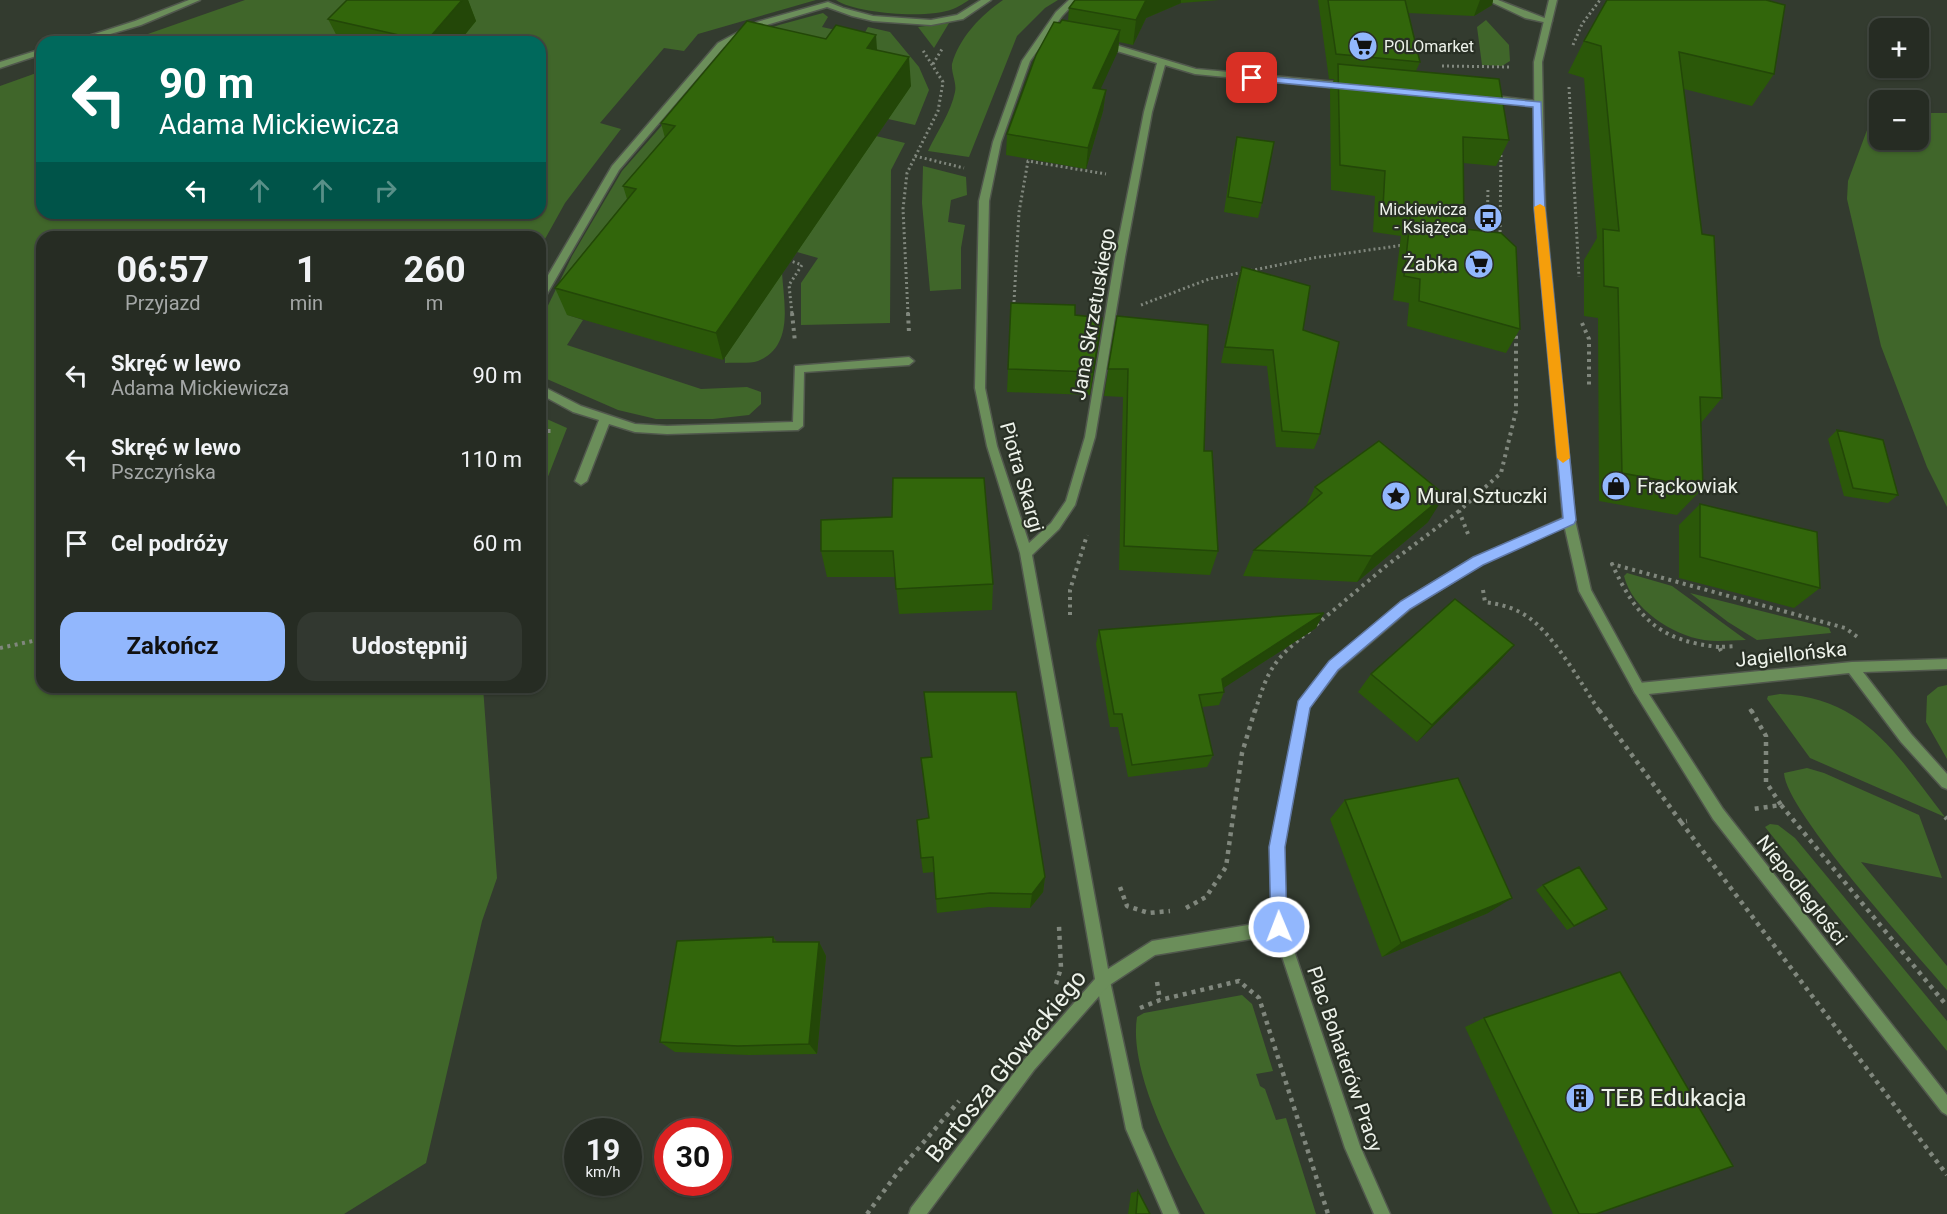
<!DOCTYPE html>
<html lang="pl">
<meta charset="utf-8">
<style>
:root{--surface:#262c23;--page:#323830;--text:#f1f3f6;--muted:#a4a7a6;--line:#424841;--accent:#92b7fd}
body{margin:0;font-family:Roboto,sans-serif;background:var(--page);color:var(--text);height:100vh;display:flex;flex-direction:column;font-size:22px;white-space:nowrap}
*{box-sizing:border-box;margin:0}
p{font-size:20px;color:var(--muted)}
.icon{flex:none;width:33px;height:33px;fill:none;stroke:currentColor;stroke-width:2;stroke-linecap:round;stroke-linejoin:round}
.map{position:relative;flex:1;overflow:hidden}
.drawer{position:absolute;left:36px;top:231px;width:510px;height:462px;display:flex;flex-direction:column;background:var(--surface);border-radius:18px;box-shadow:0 2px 4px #0004,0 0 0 2px var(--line)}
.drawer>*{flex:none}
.banner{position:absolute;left:36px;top:36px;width:510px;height:183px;border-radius:18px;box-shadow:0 2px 4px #0004,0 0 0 2px var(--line);background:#00695c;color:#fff;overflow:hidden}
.buttons{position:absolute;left:1869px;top:18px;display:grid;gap:12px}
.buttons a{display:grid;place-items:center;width:60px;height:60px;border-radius:12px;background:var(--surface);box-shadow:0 2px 4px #0004,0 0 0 2px var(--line);font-size:30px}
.speed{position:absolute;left:564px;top:1118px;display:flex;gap:12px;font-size:30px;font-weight:700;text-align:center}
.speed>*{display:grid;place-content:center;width:78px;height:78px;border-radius:50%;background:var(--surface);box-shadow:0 2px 4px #0004,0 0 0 2px var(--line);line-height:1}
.speed small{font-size:15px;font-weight:400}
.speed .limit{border:9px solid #d22;background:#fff;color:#111}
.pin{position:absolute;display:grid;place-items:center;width:51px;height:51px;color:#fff;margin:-26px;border-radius:12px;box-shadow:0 3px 9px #0006}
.me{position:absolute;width:66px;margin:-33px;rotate:359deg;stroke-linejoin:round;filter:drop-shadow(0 0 4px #0008)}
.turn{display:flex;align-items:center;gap:21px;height:126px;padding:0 24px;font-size:27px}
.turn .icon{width:78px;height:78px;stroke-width:2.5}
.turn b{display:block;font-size:42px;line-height:51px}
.lanes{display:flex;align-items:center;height:57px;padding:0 24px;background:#0003;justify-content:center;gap:30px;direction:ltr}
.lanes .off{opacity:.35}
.eta{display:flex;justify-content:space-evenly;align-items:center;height:102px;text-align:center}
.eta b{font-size:36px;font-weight:700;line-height:42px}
.button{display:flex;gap:12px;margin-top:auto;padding:12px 24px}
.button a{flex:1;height:69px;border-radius:18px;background:var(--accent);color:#111;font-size:24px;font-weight:700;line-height:69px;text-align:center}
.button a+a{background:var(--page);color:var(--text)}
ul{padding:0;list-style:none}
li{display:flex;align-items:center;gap:18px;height:84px;padding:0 24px}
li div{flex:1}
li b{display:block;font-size:22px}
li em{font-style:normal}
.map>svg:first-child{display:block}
</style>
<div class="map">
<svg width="1947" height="1214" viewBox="0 0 1947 1214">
<rect width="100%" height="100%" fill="#333b2f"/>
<path fill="#40662a" d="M245,0h571l-118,34 -14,17 -20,-3 -64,75 21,6 -56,74 -25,45v-11h-498v450h441l14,191 -15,43 -56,242 -82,51h-344v-1128l42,-15v142h498v-171h-415z
M836,0h133c-5,3 -11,7 -16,9 -24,10 -96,5 -117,-9z
M1003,0h55l-13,8 -28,28 -48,121 -41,-6c9,-19 23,-39 27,-59 2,-9 -4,-19 -3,-28 7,-26 29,-49 51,-64z
M823,13l5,4 -6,10 41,9 5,-9 22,5 29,35 10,23 -14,35 -27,-6 -320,196 15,5 -16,25 134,44 46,-2 14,5v12l-12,11 -36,4h-57l-38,-9 -78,-34v-54l32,-66 50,-85 69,-79 57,-56 31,-11z
M1486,20l23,25 1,16 -8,5 -20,-1 -5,-38z
M949,23l-15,25 -16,-21z
M1919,113h28v394l-20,-40 -46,-121 -34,-147 1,-18 25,-67h6l1,26h38z
M876,136l29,7 -14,27 -1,153 -89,2v-42l17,-25 -21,-6z
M923,166l43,11 1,18 -16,5 -3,22 17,3 -4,23v41l-31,2 -8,-88z
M782,273c2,31 12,73 -24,88 -9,3 -24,1 -33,2v-6z
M540,416l27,12 -27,69z
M1627,573l45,13 74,54c-14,0 -28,2 -42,0 -32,-5 -72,-31 -80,-64z
M1690,593l139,35 2,5 -74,7 -29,-18z
M1947,685v74l-21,-37 1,-26 11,-9z
M1780,694c85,3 118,63 165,123l-135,-59 -43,-59 1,-3z
M1807,768l17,5 95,42 23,63 -81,-16 86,104v24c-32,-38 -161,-178 -163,-217z
M1770,824l8,1 17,13 152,183v30l-182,-224z
M1242,995l10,9 21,67 -17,3 4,12 5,3 11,31 10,-2 30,96h-111c-27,-50 -77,-140 -68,-197l7,-4z"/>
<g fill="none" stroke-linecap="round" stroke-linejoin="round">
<g stroke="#51584d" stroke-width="3">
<path id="service" d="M981,0h10l-28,19 -32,6 -58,-4 -21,-5 -25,-9 -64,19 -39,21 -105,123 -75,129 -4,2v-12l72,-123 106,-123 39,-21 71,-20 15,6 30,8 58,4 26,-5z
M909,357l5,4 -5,4 -105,7 -1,54 -5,4 -131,4 -32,-2 -26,-8 -22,57 -6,4 -6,-4 24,-61 -26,-8 -33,-18v-9l41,21 54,18 32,2 126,-4 2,-56z
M1103,974l5,2 2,5 32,147 37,86h-16l-37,-85 -30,-148 2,-5z"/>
</g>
<g stroke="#51584d" stroke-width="3">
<path id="minor" d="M1069,0h8l-15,16 -32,45 -29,81 -12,59 -4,187 12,58 32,97 22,-20 15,-22 19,-64 30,-180 29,-145 13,-49 -57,-17v-4h6l90,27 151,14 4,3 -4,3 -152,-15 -30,-9 -13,47 -27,145 -30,180 -20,68 -16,24 -27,26 76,414 44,-28 120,-20 -2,-74 29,-145 31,-40 72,-61 72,-43 91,-41 4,-2 6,5 -2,3 -91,41 -72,45 -72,61 -29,38 -25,139 2,80 74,219 30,68h-16l-29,-66 -70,-213 -120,20 -47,31 -74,84 -107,144h-18l2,-6 113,-148 71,-81 -75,-426 -33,-107 -12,-58 4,-187 14,-59 29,-81 34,-49z
M1487,0h11l54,21 -4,2 -23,-5z
M1487,95l50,6 4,3 -4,3 -53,-7v-4z
M1947,659v10l-84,3 48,62 36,40v15l-5,-2 -41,-45 -52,-69 -210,22 -4,-2 -2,-4 2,-4 4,-2 213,-21z"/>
</g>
<g stroke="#51584d" stroke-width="3">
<path id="tertiary" d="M189,0h11l-59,25 -58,17h-13l65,-21z
M1549,0h8l-15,62 3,146 30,312 16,70 52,95 80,124 224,286v20l-5,-3 -229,-293 -78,-126 -56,-102 -16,-71 -28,-312 -1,-146z
M42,49v5l-42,14v-6z"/>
</g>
<path stroke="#80877d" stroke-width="3" stroke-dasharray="2 3" stroke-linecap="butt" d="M1573,45l9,-21 18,-24
M933,64l9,-15
M1442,66l69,1
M1569,87l10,190
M915,156l49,12
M1487,237l1,-50
M1500,237l1,-85
M788,260l14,5 -13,20 3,29
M1014,302l5,-90 9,-51 78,13
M1141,305l68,-26 104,-21 91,-13
M908,314l-5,-105 4,-36 31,-62 5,-29 -21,-33"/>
<path stroke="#80877d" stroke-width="4" stroke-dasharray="3 4.5" stroke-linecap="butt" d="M792,313l3,29
M908,313l1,20
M1582,323l7,16v47
M540,431h14
M1468,534l-9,-23 42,-38 15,-62v-79
M1483,590l2,12c14,2 27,5 40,13 27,16 57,70 75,97
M1070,615v-25l17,-55
M1316,625l70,-59 73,-55
M1719,647c-60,-6 -82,-29 -107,-83l233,64 14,10
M0,648l42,-9
M1721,651l-2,-4 18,-1
M1750,709l2,3
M1255,712c13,-44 20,-54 56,-82"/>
<path stroke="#80877d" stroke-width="4.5" stroke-dasharray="4 5" stroke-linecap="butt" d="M1599,710l82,112 6,-1
M1751,710l15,26v46l15,23 -28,4
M1781,805l166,201
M1945,817l2,2
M1681,822l266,353
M1120,887l7,19 22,7 21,-2
M1186,908l20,-11 20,-30 16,-114 13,-43
M1157,982l3,18
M1056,984l5,-16 -2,-42
M1140,1008l20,-8 79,-19 20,17 69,216
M867,1214l31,-42 61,-71"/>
<use href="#service" fill="#6b8e5a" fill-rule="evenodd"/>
<use href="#minor" fill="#6b8e5a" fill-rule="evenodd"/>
<use href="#tertiary" fill="#6b8e5a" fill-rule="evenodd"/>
</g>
<path fill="#2b5809" d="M347,0h121l8,21 -17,21h-119l-12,-23z
M1075,0h144l-38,3 -35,15 -13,27 -14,-3 -1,9 -18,38 6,1 -3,21 -17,58 -80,-14 1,-21 61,-113 1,-13z
M1318,0h175l-1,5 -18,11 -66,-3 12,49 -4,9 93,69 -13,26 -33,-3 1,66 56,100 -14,24 -99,-27 2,-23 -16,-3 8,-64 -28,-4 2,-36 -44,-6 -1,-101 4,-10h-5z
M1607,0l167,74 -22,32 -68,-17 38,309 -21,25 2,65 -26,27 -78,-14 -1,-183 -14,-2v-56l13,-22 -13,-160 -16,-5 16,-32z
M877,50l34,36 -188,274 -156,-45 -12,-27 72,-89 -4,-13 42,-48 -4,-15z
M1237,137l25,66 -4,15 -34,-6 9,-60z
M1242,267l61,63 17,104 -6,15 -38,-2 -9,-81 -46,-3 16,-80z
M1011,303l64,12 27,3 -12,77 -83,-3z
M1117,316l87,135 14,100 -8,24 -91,-5 4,-173 -19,-1z
M1837,430l61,65 -10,8 -44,-7 -16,-57z
M1315,487l113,35 -71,60 -114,-6 11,-26 52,-44z
M1700,504l120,84 -26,20 -115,-30v-53z
M821,520l172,64 -1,26 -93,4 -4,-37h-68l-6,-26z
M1316,628l-93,60 1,4 -5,13 -17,2 11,48 -6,12 -79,10 -10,-50h-8l-14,-83 3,-14z
M1514,645l-17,19 -80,78 -59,-50 13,-18z
M924,692l121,185 -2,15 -13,16 -41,-1 -52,6 -3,-41 -11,1 -2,-15 8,-40 -8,-60 10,-1z
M1345,800l143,113 -106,44 -52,-138z
M1543,885l64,24 -40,21 -31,-40z
M773,937l4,5h42l7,14 -9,98 -68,1 -74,-3 -15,-10z
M1484,1018l112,196h-43l-88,-187z
M1138,1191l12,23h-22l3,-21z"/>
<path fill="#234708" d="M462,0h6l8,21 -17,21h-27l-2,-5z
M1146,0h35v3l-35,15 -13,27 3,-25z
M1480,0h13l-1,5 -18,11z
M1120,30l-2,21 -27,59 2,-22z
M876,35l2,29 -11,-16z
M425,36l3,6h-6l-1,-2z
M909,57l2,29 -188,274 -7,-27z
M1106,90l-3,21 -17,58 2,-21z
M1102,318l-3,24 -9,53 3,-23z
M1445,495l-17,27 -71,60 15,-26z
M1324,613l-8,15 -100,65 6,-14z
M1514,645l-17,19 -80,78 15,-17z
M1045,877l-2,15 -13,16 2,-14z
M1512,898l-24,15 -106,44 19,-14z
M819,942l7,14 -9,98 -8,-10z"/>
<path fill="#32660b" stroke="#234708" stroke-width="1.5" d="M347,0h115l-32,37 -5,-1 -4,4 -93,-21z
M1075,0h71l-10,20 -67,-12z
M1328,0h77l15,62 -84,-8z
M1607,0h159l19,5 -11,69 -95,-22 23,182 12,2 8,162 -22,-1 3,91 -81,-15 -4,-185 -14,-2 -1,-57 16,2 -18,-185 -17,-5z
M1062,20l58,10 -27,58 13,2 -18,58 -81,-14 29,-79 18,-33 6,1z
M747,21l79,18 10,-14 40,10 -9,13 42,9 -193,276 -161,-45 81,-99 -13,-3 52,-60 -14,-3z
M1338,64l161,15 10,61 -46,-3 1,92 37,4 15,14 4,82 -101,-28 1,-22 -16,-3 7,-65 -28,-4 2,-36 -45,-6z
M1237,137l37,5 -12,61 -34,-6z
M1242,267l68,19 -7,44 36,12 -19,92 -38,-3 -9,-81 -48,-3z
M1011,303l64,2v10l27,3 -9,54 -85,-3z
M1117,316l91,9 -4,126h8l6,100 -94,-5 4,-177h-20z
M1837,430l46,10 15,55 -45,-7z
M1379,441l66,54 -73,61 -118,-6 68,-57 -7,-6z
M893,478h91l9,106 -97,5 -3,-38h-72v-31l71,-3z
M1700,504l117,28 3,56 -120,-31z
M1455,599l59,46 -82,80 -61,-51z
M1324,613l-102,66 2,13 -25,3 14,60 -81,10 -10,-51h-8l-15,-84z
M924,692h92l29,185 -13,17 -42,-1 -54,6 -3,-42 -12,1 -4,-38 12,-2 -8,-60 11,-1z
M1458,778l54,120 -111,45 -56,-143z
M1579,867l28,42 -33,17 -31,-41z
M773,937v5h46l-10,102 -71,2 -78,-4 17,-101z
M1620,972l113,194 -137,48h-17l-95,-196z
M1138,1191l12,23h-14z"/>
<path fill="#92b7fd" stroke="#5f77a4" stroke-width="1.5" d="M1252,75l289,27 4,106 31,312 -2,4 -91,41 -73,44 -72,61 -28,38 -25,139 2,80 -3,6 -5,2 -6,-2 -2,-6 -2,-80 29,-146 31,-40 72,-60 72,-44 90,-39 -29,-310 -1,-101 -284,-27v-4z"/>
<path fill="#f59e0b" d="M1540,204l5,3 25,251 -7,5 -6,-5 -23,-251z"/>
<defs>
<g id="supermarket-disc" transform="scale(1.5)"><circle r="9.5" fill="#92b7fd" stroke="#293025"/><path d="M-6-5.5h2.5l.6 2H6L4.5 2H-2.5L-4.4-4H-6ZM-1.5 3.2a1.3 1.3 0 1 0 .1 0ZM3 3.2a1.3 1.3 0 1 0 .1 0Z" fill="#111"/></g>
<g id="bus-disc" transform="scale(1.5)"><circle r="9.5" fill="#92b7fd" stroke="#293025"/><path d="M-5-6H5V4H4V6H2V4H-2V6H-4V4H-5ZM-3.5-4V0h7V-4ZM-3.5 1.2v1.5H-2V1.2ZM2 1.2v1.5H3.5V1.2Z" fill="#111"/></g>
<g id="shop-disc" transform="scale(1.5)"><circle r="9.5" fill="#92b7fd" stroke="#293025"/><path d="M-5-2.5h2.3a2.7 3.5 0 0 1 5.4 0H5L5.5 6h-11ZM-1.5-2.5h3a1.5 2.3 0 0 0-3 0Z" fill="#111"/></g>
<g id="sight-disc" transform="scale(1.5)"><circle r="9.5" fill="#92b7fd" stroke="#293025"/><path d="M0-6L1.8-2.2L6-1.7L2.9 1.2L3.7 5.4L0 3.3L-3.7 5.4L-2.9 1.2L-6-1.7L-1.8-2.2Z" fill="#111"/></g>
<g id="building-disc" transform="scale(1.5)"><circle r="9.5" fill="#92b7fd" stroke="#293025"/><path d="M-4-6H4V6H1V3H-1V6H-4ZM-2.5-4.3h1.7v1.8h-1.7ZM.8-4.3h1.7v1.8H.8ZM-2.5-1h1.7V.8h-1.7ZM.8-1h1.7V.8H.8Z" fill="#111"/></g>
</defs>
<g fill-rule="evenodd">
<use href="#supermarket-disc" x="1363" y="46"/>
<use href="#bus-disc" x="1488" y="218"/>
<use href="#supermarket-disc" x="1479" y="264"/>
<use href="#shop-disc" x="1616" y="486"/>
<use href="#sight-disc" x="1396" y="496"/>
<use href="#building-disc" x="1580" y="1098"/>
</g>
<g text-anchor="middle" stroke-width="4.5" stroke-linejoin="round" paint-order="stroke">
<g font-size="16" fill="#edf2ea" stroke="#293025" text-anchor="start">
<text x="1384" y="52">POLOmarket</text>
<text x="1467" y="215" text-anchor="end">Mickiewicza<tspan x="1467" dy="18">- Książęca</tspan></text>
</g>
<g font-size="20" fill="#edf2ea" stroke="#293025" text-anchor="start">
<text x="1458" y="271" text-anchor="end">Żabka</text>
<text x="1637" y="493">Frąckowiak</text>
<text x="1417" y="503">Mural Sztuczki</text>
</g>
<g font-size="20" fill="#edf2ea" stroke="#293025">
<text transform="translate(1093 314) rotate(-80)" y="7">Jana Skrzetuskiego</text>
<text transform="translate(1022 477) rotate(74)" y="7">Piotra Skargi</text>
<text transform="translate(1791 654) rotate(-6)" y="7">Jagiellońska</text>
<text transform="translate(1802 890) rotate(52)" y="7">Niepodległości</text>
<text transform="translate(1345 1059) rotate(71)" y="7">Plac Bohaterów Pracy</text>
</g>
<g font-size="24" fill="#edf2ea" stroke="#293025">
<text transform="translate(1006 1066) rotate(-51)" y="8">Bartosza Głowackiego</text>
</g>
<g font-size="24" fill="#edf2ea" stroke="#293025" text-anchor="start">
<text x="1601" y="1106">TEB Edukacja</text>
</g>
</g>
</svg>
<div class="buttons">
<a>+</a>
<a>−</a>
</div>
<div class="speed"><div>19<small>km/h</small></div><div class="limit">30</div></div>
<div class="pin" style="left:1252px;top:78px;background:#d93025"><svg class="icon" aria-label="arrive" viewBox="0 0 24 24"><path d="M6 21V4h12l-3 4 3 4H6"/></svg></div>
<svg class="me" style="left:1279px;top:927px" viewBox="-20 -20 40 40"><circle r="17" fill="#92b7fd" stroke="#fff" stroke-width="3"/><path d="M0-11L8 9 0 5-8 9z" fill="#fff"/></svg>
<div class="banner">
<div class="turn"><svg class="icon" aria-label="left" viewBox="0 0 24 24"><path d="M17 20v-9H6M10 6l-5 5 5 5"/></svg><div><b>90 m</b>Adama Mickiewicza</div></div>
<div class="lanes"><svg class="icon" aria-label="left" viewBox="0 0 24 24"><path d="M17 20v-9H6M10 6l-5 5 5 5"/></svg><svg class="icon off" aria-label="ahead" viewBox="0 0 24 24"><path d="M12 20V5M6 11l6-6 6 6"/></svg><svg class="icon off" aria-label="ahead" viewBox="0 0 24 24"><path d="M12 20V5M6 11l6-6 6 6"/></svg><svg class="icon off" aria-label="right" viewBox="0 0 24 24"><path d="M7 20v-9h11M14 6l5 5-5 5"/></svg></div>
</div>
<section class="drawer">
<div class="eta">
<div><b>06:57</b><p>Przyjazd</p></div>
<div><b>1</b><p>min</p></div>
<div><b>260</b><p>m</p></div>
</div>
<ul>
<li><svg class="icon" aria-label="left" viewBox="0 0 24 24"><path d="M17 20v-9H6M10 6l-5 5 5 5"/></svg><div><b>Skręć w lewo</b><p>Adama Mickiewicza</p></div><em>90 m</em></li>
<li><svg class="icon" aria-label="left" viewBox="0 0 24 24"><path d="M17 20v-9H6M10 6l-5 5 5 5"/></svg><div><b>Skręć w lewo</b><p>Pszczyńska</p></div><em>110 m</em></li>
<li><svg class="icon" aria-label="arrive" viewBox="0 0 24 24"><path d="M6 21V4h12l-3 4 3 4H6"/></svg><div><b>Cel podróży</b></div><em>60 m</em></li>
</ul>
<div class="button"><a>Zakończ</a><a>Udostępnij</a></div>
</section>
</div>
